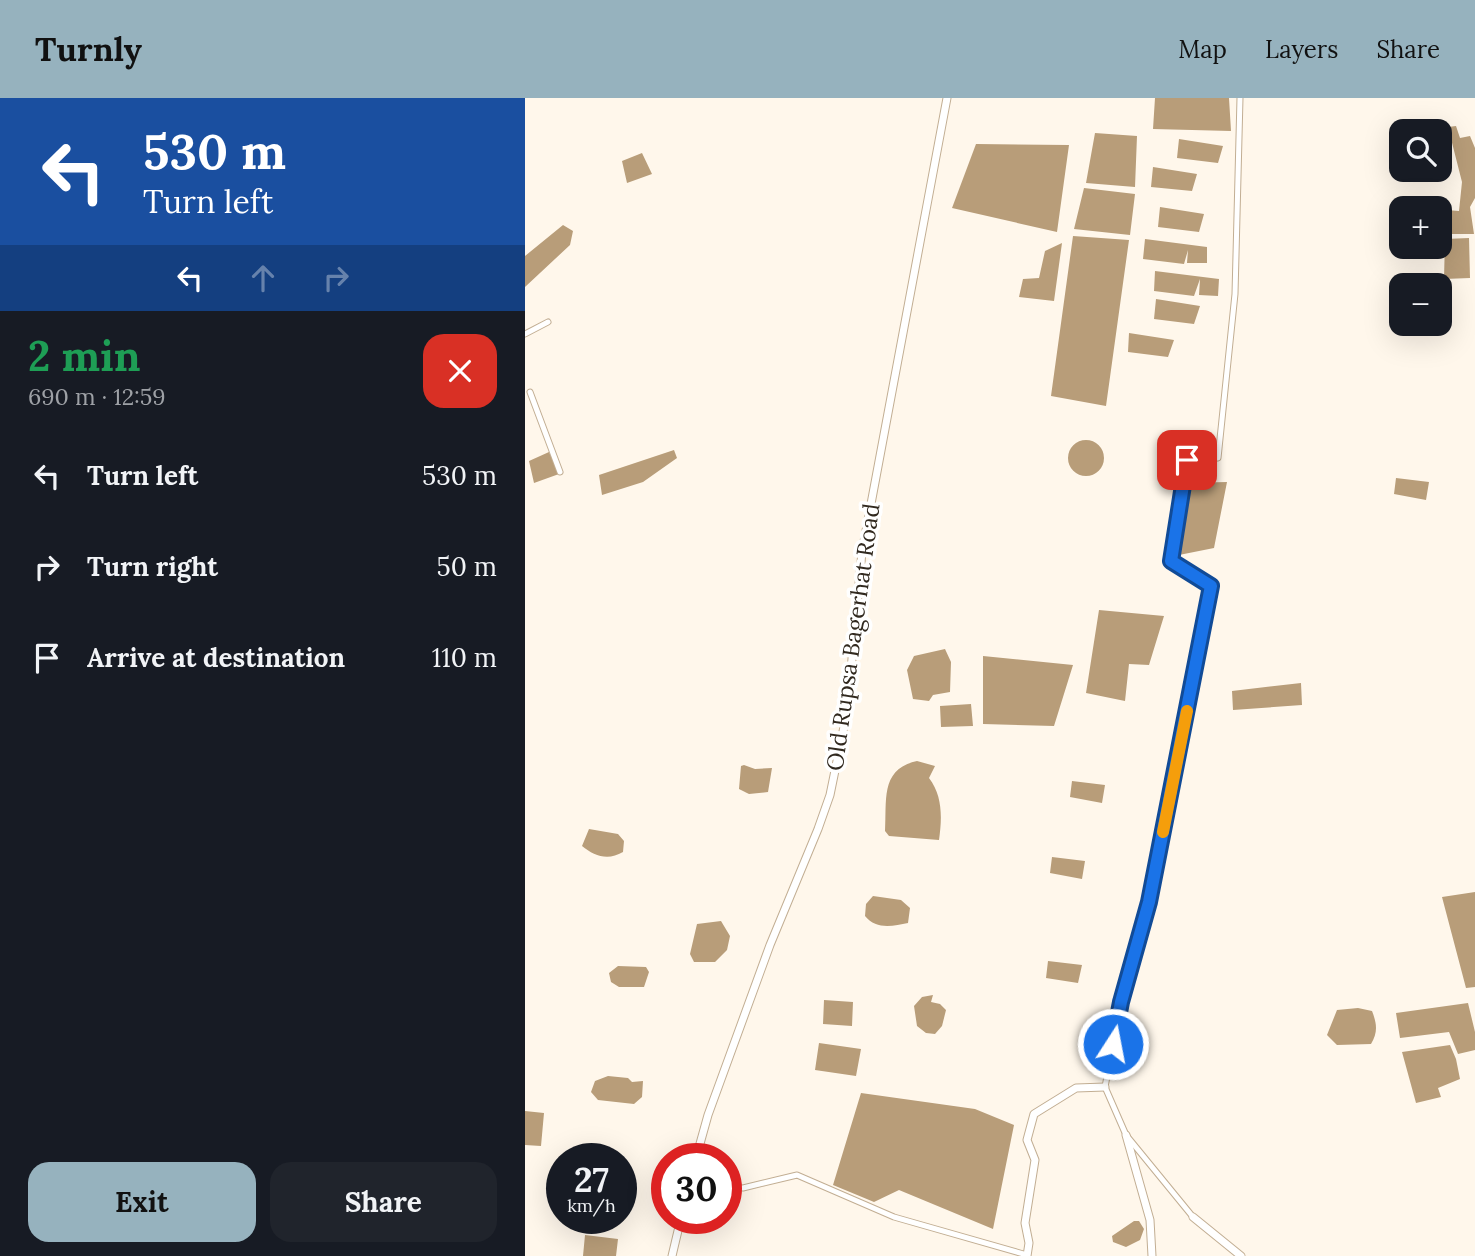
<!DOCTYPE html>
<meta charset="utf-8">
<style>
:root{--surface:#171b24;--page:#20242c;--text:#f1f3f6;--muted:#9ea1a6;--accent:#96b2be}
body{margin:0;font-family:Lora,serif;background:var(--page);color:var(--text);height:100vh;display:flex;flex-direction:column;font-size:26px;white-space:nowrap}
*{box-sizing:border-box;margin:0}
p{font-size:23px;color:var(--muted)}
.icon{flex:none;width:38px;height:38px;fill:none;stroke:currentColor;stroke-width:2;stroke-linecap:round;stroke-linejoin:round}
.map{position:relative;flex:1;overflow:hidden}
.sheet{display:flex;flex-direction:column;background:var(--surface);width:525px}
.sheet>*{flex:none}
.banner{background:#1a4fa0;color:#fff;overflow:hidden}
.controls{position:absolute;left:864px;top:21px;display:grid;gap:14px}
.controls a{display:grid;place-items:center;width:63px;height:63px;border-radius:14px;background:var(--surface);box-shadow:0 7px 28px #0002;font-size:35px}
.speed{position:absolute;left:21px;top:1045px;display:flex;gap:14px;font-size:35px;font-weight:700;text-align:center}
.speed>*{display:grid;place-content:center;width:91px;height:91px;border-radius:50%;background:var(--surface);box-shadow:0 7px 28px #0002;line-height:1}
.speed small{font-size:18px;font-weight:400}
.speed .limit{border:10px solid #d22;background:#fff;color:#111}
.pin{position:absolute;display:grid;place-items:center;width:60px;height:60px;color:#fff;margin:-30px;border-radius:14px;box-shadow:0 4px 10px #0006}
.me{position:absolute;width:77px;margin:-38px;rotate:11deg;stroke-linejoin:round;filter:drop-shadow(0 0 5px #0008)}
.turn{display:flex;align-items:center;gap:24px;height:147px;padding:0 28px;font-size:32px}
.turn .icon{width:91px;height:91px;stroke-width:2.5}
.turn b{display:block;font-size:49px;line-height:60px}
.lanes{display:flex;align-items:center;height:66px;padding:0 28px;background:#0003;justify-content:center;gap:35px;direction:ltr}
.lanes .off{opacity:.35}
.round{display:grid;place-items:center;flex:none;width:74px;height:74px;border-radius:21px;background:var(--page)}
.head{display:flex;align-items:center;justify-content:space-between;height:119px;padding:0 28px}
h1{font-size:42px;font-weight:700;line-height:52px;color:#1e9e55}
.button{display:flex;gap:14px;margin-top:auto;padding:14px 28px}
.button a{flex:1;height:80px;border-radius:21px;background:var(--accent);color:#111;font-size:28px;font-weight:700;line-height:80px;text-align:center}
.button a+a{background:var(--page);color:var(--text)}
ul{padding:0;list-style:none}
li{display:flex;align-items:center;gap:21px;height:91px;padding:0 28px}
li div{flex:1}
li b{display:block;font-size:26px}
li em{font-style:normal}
header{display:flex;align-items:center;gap:42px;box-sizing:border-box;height:98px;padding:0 35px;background:var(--accent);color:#111}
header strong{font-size:33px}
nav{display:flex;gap:38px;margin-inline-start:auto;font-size:24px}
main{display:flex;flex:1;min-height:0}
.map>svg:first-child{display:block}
</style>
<header>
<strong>Turnly</strong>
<nav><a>Map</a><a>Layers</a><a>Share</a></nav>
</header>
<main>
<section class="sheet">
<div class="banner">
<div class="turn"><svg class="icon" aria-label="left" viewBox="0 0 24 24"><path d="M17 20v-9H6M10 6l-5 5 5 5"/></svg><div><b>530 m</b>Turn left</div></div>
<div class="lanes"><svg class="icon" aria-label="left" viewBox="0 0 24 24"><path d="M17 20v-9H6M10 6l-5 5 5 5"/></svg><svg class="icon off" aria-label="ahead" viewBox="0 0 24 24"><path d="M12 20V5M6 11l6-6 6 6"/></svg><svg class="icon off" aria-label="right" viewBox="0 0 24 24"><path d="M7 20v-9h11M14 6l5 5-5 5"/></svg></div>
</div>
<div class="head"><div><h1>2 min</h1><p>690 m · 12:59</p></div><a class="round" style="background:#d93025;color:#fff"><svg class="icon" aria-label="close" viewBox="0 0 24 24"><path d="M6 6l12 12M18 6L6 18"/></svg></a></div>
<ul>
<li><svg class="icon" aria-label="left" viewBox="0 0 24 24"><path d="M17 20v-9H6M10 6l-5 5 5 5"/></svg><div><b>Turn left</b></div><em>530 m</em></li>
<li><svg class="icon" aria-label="right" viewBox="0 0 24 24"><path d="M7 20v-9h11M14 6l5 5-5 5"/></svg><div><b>Turn right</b></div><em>50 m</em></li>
<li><svg class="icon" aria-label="arrive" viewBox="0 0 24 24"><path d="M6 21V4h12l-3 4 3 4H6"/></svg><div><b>Arrive at destination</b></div><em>110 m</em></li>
</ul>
<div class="button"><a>Exit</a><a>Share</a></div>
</section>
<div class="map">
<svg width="950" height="1158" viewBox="0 0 950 1158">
<rect width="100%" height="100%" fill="#fff7eb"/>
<path fill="#b89d79" d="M630,0h74l2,33 -78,-2z
M931,28l4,12 10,-2 5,12v50l-5,9 4,27h-30l2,-24 13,1 3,-29 -14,-55z
M570,35l42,3 -2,51 -49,-4z
M654,41l44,7 -5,17 -41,-5z
M451,46l93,1 -12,87 -105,-24z
M117,55l10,21 -25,9 -5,-22z
M628,69l44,7 -5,17 -41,-4z
M559,90l51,6 -5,41 -56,-6z
M635,109l44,7 -5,18 -41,-5z
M38,127l10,6 -3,14 -45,42v-31z
M548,138l56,4 -23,166 -55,-10z
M944,140l1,40 -26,1 1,-40z
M620,141l62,8v16h-20l1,-13 -4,14 -41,-5z
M537,145l-8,58 -35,-4 4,-18 16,-1 6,-27z
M630,173l64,8 -1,17 -19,-1 1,-16 -6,17 -40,-5z
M631,201l44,7 -6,18 -40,-5z
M604,235l45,7 -6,17 -40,-5z
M543 360a18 18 0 1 1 36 0a18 18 0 1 1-36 0Z
M149,352l3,8 -34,24 -41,13 -3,-20z
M24,354l10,22 -25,9 -5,-22z
M871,380l33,4 -3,18 -32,-6z
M702,384l-13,66 -35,7 8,-72z
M574,512l65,6 -15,49 -20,-1 -4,37 -39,-8z
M420,551l6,13 -1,30 -17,3 -4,6 -16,-2 -6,-29 7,-14z
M458,558l90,9 -19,61 -71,-2z
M776,585l1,22 -69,5 -1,-19z
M446,606l2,22 -32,1 -1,-21z
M392,663l18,5 -6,12c14,18 13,41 10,62l-50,-4 -4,-5c2,-31 -5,-62 32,-70z
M219,667l11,4 17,-1 -4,24 -19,2 -10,-5 2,-23z
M547,683l33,4 -3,18 -32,-6z
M64,731l29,5 6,7 -1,11c-15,9 -29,4 -41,-6z
M527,759l33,4 -3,18 -32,-6z
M950,794v95l-9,1 -24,-91z
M348,798l28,4 9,8 -2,15c-15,3 -32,7 -43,-7l1,-12z
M196,823l9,15 -3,14 -12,12h-21l-4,-8 7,-30z
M523,863l34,4 -4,18 -32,-5z
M93,868l28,1 3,5 -5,15h-25l-8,-5 -2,-9z
M408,897l-2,7 9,2 6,6 -4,16 -7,8 -9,-1 -9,-7 -3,-20 8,-9z
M299,902l29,2 -1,24 -29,-2z
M943,905l7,29v18l-17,4 -9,-22 -49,6 -4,-25z
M833,910l14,3c5,13 6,21 -1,33l-34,1 -10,-10 10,-25z
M294,945l42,6 -5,27 -41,-6z
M925,947l6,14 4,20 -22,9 3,9 -25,6 -14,-51z
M83,978l20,2 4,4 11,-1 -1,16 -8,7 -36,-4 -7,-8 4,-11z
M336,995l114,16 39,16 -21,104 -94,-39 -25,12 -41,-17z
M0,1013l19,2 -3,33 -16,-1z
M609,1123h5l5,8 -4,11 -14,7 -13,-5 -1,-6z
M60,1137l33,4 -2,17h-33z"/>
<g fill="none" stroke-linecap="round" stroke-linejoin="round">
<g stroke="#c2ae93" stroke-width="7">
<path id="minor" d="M0,236l23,-12
M5,294l30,80
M201,1089l17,1 54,-13 97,42 133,38
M668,1119l-67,-82 -21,-48 16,-85 28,-100 62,-316 -40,-25 16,-101 31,-2 17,-164 5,-196"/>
</g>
<g stroke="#c2ae93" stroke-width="9">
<path id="tertiary" d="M601,1037l24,85 2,36
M171,1060l12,-43 62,-170 48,-116 12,-34 17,-83 15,-160 85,-454
M668,1119l48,39
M147,1158l9,-38
M502,1158l2,-13 -4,-20 10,-63 -8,-20 7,-26 42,-26 29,-1"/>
</g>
<use href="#minor" stroke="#fff" stroke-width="5"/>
<use href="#tertiary" stroke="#fff" stroke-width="7"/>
</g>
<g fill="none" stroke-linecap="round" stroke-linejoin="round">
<g stroke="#114b97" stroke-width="18">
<path id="route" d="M588,946l8,-42 28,-100 62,-316 -40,-25 16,-101"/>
</g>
<use href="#route" stroke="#1a73e8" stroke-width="12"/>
<path stroke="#f59e0b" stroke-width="12" d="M638,734l24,-121"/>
</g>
<g text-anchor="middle" stroke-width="7" stroke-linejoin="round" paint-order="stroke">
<g font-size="23" fill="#31291f" stroke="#fff">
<text transform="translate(328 539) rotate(-82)" y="8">Old Rupsa Bagerhat Road</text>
</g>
</g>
</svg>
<div class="controls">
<a><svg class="icon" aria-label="search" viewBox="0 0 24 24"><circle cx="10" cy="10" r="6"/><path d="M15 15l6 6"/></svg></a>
<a>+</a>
<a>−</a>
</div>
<div class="speed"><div>27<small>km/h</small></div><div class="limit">30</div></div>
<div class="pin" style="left:662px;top:362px;background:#d93025"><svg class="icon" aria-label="arrive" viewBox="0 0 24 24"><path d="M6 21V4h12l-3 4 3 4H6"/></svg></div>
<svg class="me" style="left:588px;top:946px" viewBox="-20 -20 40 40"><circle r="17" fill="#1a73e8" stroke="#fff" stroke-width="3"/><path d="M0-11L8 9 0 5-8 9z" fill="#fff"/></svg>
</div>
</main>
